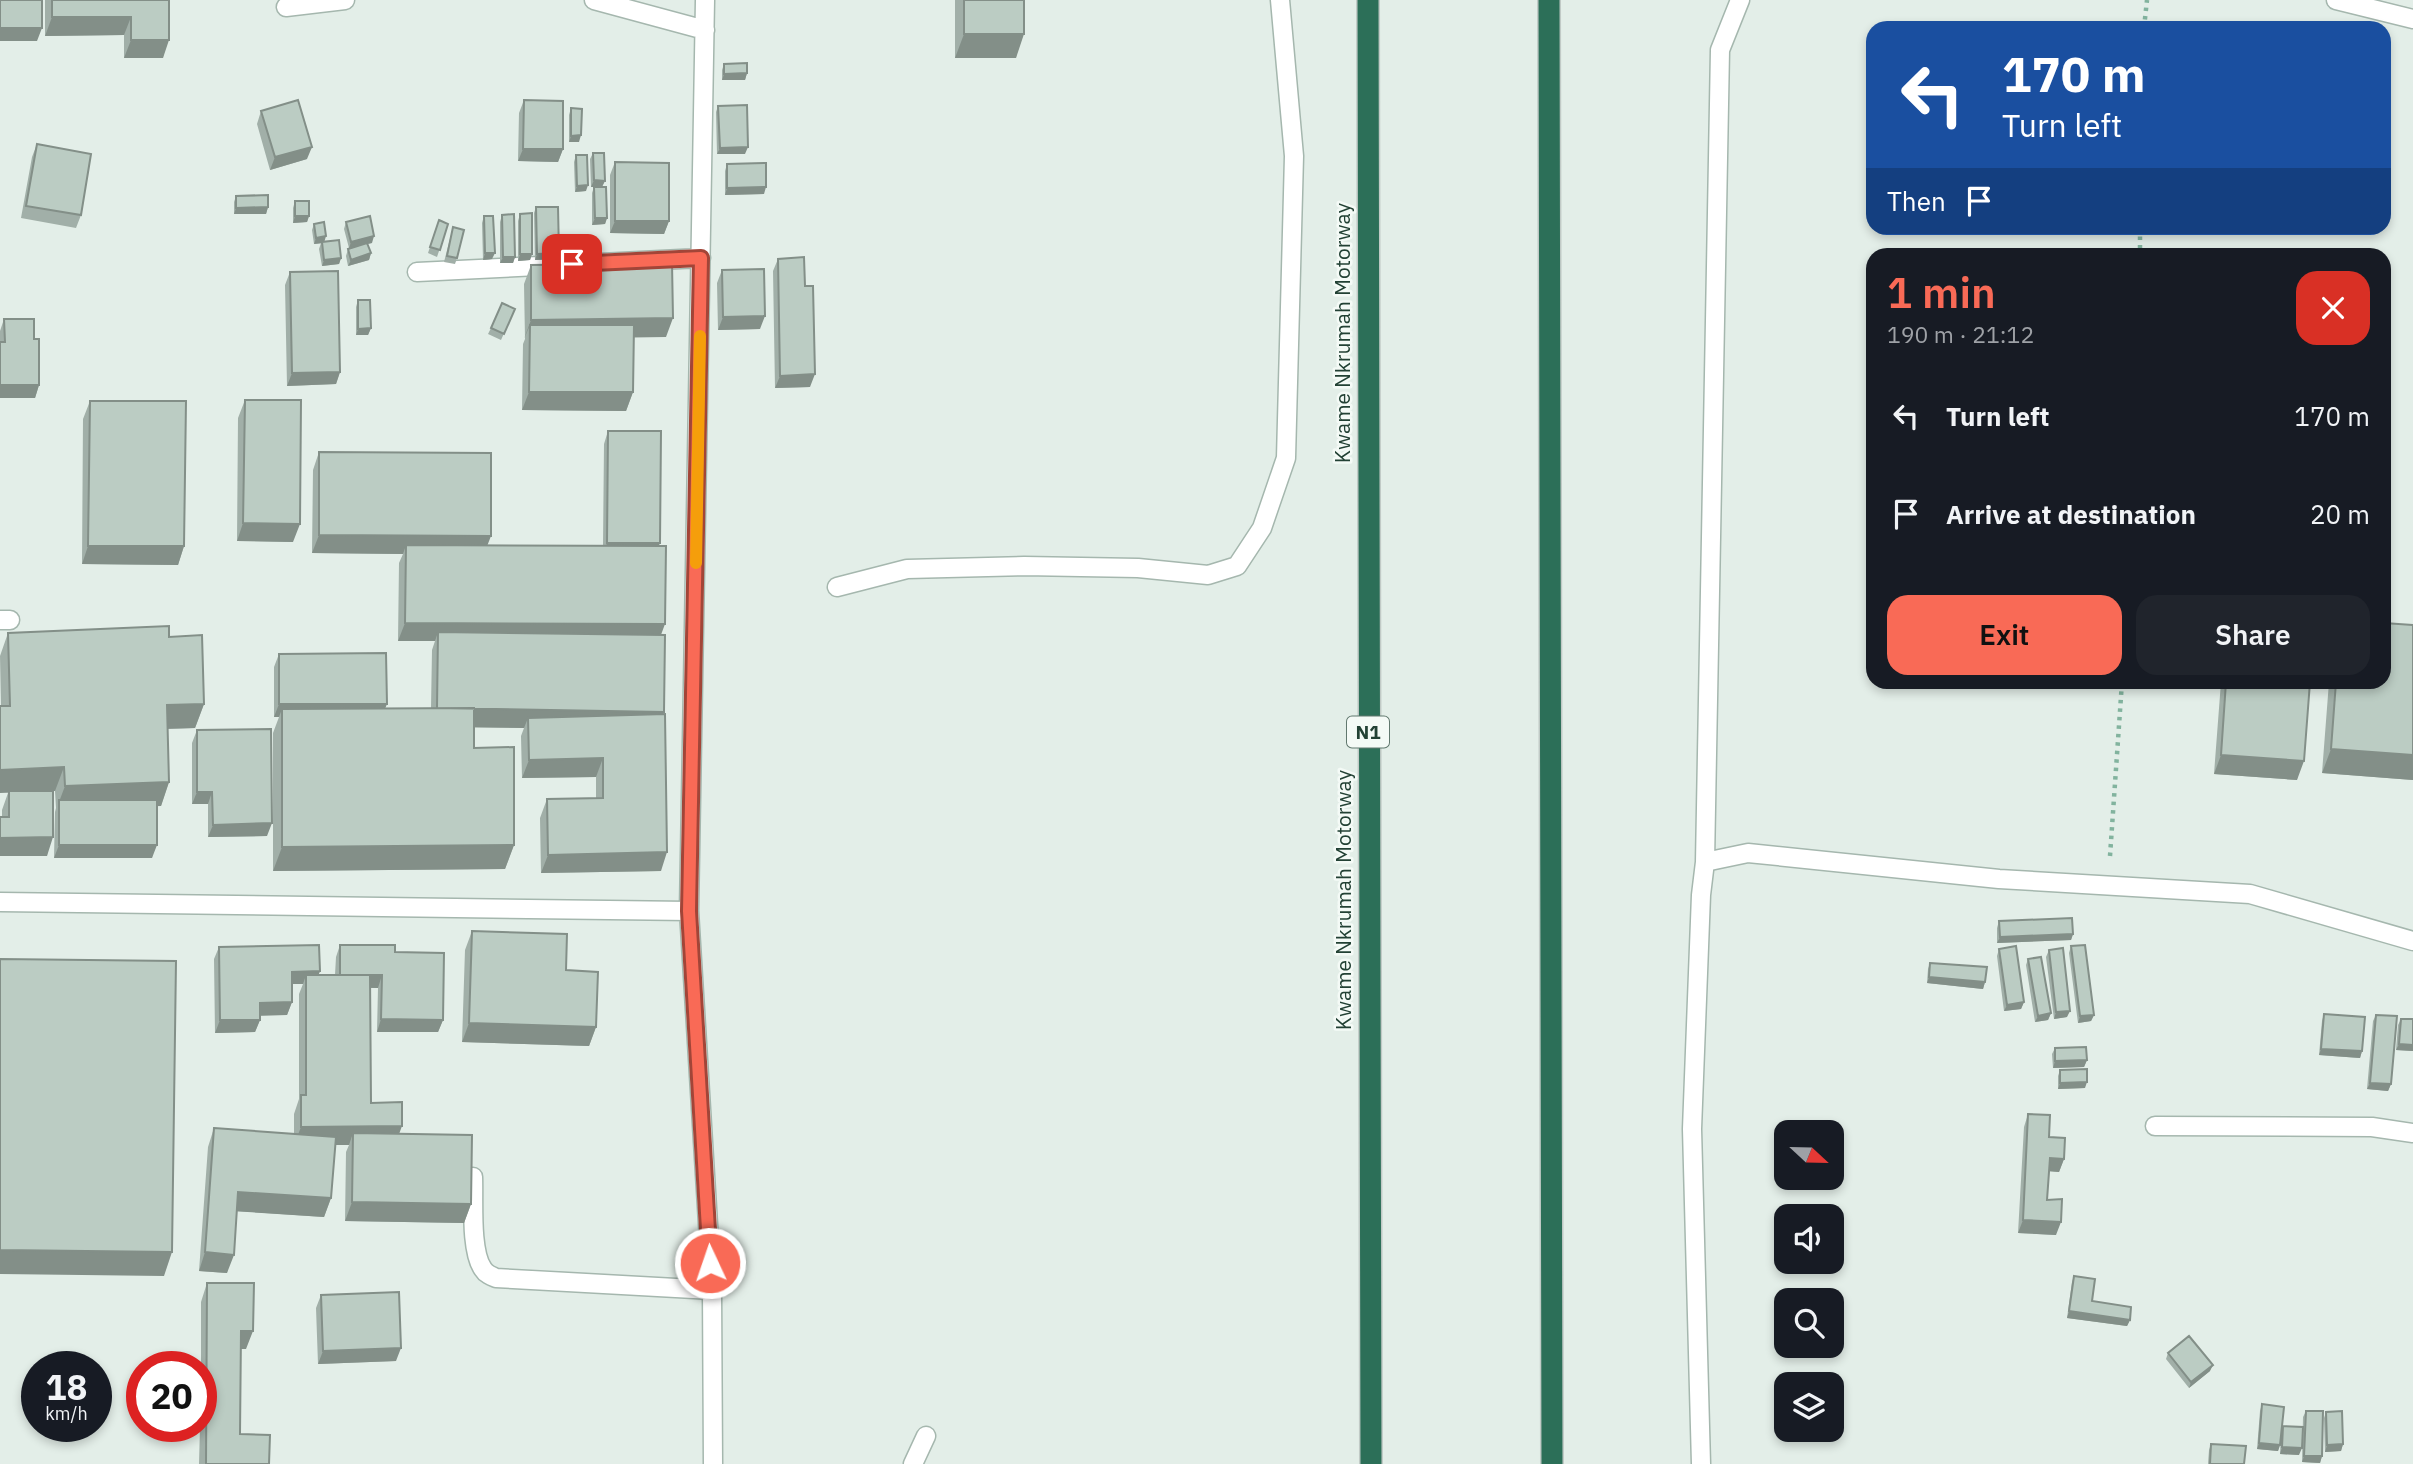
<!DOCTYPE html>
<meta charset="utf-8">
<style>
:root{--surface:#171b24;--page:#20242c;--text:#f1f3f6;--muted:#9ea1a6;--accent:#f96a56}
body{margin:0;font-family:"IBM Plex Sans",sans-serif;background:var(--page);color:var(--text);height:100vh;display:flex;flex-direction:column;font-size:26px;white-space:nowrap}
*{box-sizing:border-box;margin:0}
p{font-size:23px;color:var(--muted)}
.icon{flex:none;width:38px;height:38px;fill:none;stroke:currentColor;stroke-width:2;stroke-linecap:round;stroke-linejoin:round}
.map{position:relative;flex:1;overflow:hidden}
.sheet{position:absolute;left:1866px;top:248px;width:525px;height:441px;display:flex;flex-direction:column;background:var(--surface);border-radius:21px;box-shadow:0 4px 10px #0003}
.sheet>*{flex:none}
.hud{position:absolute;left:1866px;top:21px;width:525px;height:214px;border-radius:21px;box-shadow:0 4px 10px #0003;background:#1a4fa0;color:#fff;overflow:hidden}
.needle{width:46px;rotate:112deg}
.tools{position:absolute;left:1774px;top:1120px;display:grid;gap:14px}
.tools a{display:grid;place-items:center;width:70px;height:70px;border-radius:14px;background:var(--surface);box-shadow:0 4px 10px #0003;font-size:35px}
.speed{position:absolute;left:21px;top:1351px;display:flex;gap:14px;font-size:35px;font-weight:700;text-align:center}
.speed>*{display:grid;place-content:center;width:91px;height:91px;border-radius:50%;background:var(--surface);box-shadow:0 4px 10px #0003;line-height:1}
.speed small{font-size:18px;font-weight:400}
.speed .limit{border:10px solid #d22;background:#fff;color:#111}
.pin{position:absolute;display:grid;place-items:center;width:60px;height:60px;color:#fff;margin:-30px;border-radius:14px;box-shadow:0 4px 10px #0006}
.me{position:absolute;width:77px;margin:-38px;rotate:357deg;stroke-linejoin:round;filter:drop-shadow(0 0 5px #0008)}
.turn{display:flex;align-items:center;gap:24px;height:147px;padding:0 21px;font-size:32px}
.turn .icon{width:91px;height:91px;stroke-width:2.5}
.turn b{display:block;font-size:49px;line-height:60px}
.then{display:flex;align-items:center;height:66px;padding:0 21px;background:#0003;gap:14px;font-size:26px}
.round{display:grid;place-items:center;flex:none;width:74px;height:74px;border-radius:21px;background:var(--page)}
.overview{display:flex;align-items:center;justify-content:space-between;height:119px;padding:0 21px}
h1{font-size:42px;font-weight:600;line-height:52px;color:var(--accent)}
.action{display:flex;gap:14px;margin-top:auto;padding:14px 21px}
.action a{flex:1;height:80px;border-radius:21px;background:var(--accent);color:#111;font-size:28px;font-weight:600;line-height:80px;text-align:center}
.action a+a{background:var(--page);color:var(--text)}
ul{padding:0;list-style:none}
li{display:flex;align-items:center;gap:21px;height:98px;padding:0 21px}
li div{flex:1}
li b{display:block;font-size:26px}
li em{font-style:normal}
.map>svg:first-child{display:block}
</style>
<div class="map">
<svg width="2413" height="1464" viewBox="0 0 2413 1464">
<rect width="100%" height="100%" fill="#e3eee8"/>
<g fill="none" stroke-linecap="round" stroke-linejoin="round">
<g stroke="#a5b7ae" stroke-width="21">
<path id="service" d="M594,0l111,30
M2336,0l77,19
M286,7l59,-7
M417,272l284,-14
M837,587l70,-18 117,-3 114,2 70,7 29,-9 25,-38 24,-70 8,-302 -14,-156
M0,620h10
M1705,862l15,-812 20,-50
M0,902l689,9 16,-911
M689,911l23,379 1,174
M2155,1126l217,1 41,6
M473,1177c1,23 -3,74 10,92 3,5 8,7 13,9l216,12
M913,1464l13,-28
M1701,1464l-9,-335 9,-234 4,-33 43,-9 251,26 251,15 163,47"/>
</g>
<g stroke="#c1cac6" stroke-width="24">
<path id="motorway" d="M1368,0l3,1464
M1549,0l3,1464"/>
</g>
<path stroke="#82b39e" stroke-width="4.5" stroke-dasharray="3.5 5" stroke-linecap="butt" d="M2144,28l3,-28
M2140,228v28
M2110,856l12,-174"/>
<use href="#service" stroke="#fff" stroke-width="18"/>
<use href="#motorway" stroke="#2c6f58" stroke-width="21"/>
</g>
<path fill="#a1afa8" d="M45,0h124l-6,58h-39v-23l-79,1z
M955,0h69l-8,58h-61z
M724,64l23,9 -2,7h-23v-10z
M524,100l39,49 -5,13 -40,-1 1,-48z
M718,106l27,48h-28l-1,-42z
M571,108l8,34h-10v-27z
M261,111l46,48 -37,11 -13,-46z
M37,144l44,71 -5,13 -55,-10 11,-61z
M593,153l9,34 5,31 -2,6 -13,1v-32l2,-6h2h-5l-1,-28z
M576,155l10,36 -11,1 -1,-30z
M615,162l54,59 -5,13 -54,-1v-58z
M727,164l37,30 -39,1v-24z
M236,196l32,11 -2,7h-32v-12z
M295,201l14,15 -2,6 -14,1v-15z
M536,207l21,52 -22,1 -1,-47z
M520,214l12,40 -2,6 -12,1v-40z
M502,215l13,42 -2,6h-13v-41z
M484,216l8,43 -9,1 -1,-37z
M439,220l9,4 -11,33 -9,-4z
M346,222l26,21 -5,1 4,9 -2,7 -21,6 -2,-10 2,-7 13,-4 -12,3 -5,-19z
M314,224l10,18 17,16 -2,6 -17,2 -3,-17 2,-6 -7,1 -2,-14z
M453,227l4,31 -2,6 -11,-2z
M778,259l32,128 -35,1 -2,-117z
M531,265l135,72h-33v55l-7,19 -104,-1 1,-66 2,-5 -1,-55z
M722,270l38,59 -42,1 -1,-47z
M290,272l50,100 -4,12 -49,2 -2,-101z
M358,300l13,28 -3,7h-12v-28z
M515,309l-14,31 -13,-6 3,-6z
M4,319l35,66 -4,13h-35v-67z
M245,400l48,142 -56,-1 1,-123z
M90,401l94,145 -6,19 -96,-1 1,-145z
M608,431l50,115 5,168 -2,157 -120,2 -1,-55 7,-19 49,-1v-21l-74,1 -1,-42 3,-8 -50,-1v21l40,97 -9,24 -232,2v-138l6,-16h-5v-50l5,-13 106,55 46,-1 1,-58 3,-9h-37l1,-78 4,-9 -91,-1 1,-83 6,-18 168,93 116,1 1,-102z
M2413,625v155l-91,-7 7,-91h55z
M8,633l161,4 35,67 -9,24 -28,1 2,53 -8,24h-4l-5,52h-98l1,-46 1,-4 -1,-17h-3l-5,65 -45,-39v-7l6,-17 -7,-87 -1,-50z
M2221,682h89l-13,98 -83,-6z
M197,730l70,106 -59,1v-33h-16v-61z
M1999,921l74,13 -2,6 -74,3v-15z
M472,931l94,39 30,57 -7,19 -127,-4 3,-92z
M340,945l55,7 48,68 -5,12h-61l1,-44h-8l1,115 28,31 72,70 -7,19 -119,-2 1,-69 3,-7h-14l-4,53 -7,19 -87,-6 -10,62 -28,-2 9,-124 6,-19 80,6v-20l5,-15v-105l4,-10h-11v18l-5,13h-27v5l-5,12 -40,1 -1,-74 5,-12 101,24 -2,4h17l1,-18z
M2071,946l23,69 -3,6 -13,2 -9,-70z
M1999,949l25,53 -3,7 -17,2 -7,-55z
M2049,950l18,67 -13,2 -8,-62z
M2028,959l23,54 -3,7 -13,2 -9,-57z
M1930,963l55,19 -2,7 -56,-6 1,-14z
M2324,1014l38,37 -2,7 -41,-3 3,-34z
M2376,1015l15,69 -3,7 -21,-2 6,-68z
M2401,1019h12v32l-17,-1 2,-25z
M2055,1048l32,12 -3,7 -31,1 -1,-14z
M2060,1070l25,18 -27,1v-13z
M2028,1114l21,23 15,22 -5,13 -10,-1 -2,29 9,35 -38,-2 6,-106z
M2074,1276l18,25 38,19 -3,6 -60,-8 5,-36z
M207,1283l39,66h-6v85l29,30h-70l1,-38h1v-124z
M321,1295l75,66 -78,3 -2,-56z
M2168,1353l42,18 -21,17 -23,-29z
M2262,1404l19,28 2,-6 16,29 -19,-1 1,-20 -1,11 -2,6 -21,-2 3,-38z
M2306,1411l16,45 -2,7 -18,-1 1,-45z
M2326,1412l17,32 -2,7 -16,1 -1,-34z
M2211,1444l33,20h-36l1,-14z"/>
<path fill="#838f88" d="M52,17h79l-7,18 -79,1z
M0,28h42l-5,13h-37z
M964,34h60l-8,24h-61z
M131,40h38l-6,18h-39z
M747,73l-2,7h-23l2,-6z
M581,135l-2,7h-10l2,-6z
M312,147l-5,12 -37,11 5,-13z
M748,147l-3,7h-28l3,-6z
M523,149h40l-5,13 -40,-1z
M594,180l11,1 -3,6h-11z
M588,185l-2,6 -11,1 2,-6z
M766,187l-2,7 -39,1 2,-7z
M268,207l-2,7h-32l2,-6z
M295,216h14l-2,6 -14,1z
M595,218h12l-2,6 -13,1z
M615,221h54l-5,13 -54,-1z
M326,236l-2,7 -10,1 2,-6z
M374,236l-2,7 -23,5 2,-6z
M371,253l-2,7 -21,6 3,-6z
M485,253h10l-3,6 -9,1z
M559,253l-2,6 -22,1 2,-6z
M520,254h12l-2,6 -12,1z
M503,257h12l-2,6h-13z
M341,258l-2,6 -17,2 2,-6z
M765,316l-5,13 -42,1 5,-13z
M673,318l-7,19 -136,2v-14l-6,14 7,-19z
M371,328l-3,7h-12l2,-6z
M340,372l-4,12 -49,2 5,-13z
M815,374l-5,13 -35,1 5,-12z
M0,385h39l-4,13h-35z
M529,392h104l-7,19 -104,-1z
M243,523l57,1 -7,18 -56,-1z
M319,535l172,1 -7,18 -78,-9 -3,9 -91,-1z
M607,543h53l-5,12h-52z
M88,546h96l-6,19 -96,-1z
M405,623l260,1 -7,19 -220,-11 -3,9h-37z
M204,704l-9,24 -37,1 9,-24z
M279,704h108l-5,12 -100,-7 -3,8h-5z
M437,708l227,4 -7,18 -129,-12 -4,10 -94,-1z
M2331,749l82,6v25l-91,-7z
M2221,755l83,6 -7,19 -83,-6z
M603,758l-7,19 -74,1 7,-18z
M64,767l-9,24 -55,2v-23z
M169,782l-8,24 -102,3v-7l6,-16z
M197,792h15l-4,12h-16z
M272,823l-5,13 -59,1 5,-12z
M53,837l-6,19h-47v-18z
M59,845h98l-5,13h-98z
M514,845l-9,24 -232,2 9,-24z
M667,852l-6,19 -120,2 7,-18z
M2073,934l-2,6 -74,3 3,-6z
M320,971l-5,13 -9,-9 -3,9h-16l5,-12z
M340,975h42l-4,13 -43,-1z
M1929,977l56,5 -2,7 -56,-6z
M292,1002l-5,13 -32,1 5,-13z
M2024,1002l-3,7 -17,2 3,-6z
M2070,1011l-3,6 -13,2 2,-7z
M2051,1013l-3,7 -13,2 3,-6z
M2094,1015l-3,6 -13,2 2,-7z
M381,1019l62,1 -5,12h-61z
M220,1020h40l-5,12 -40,1z
M469,1023l127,4 -7,19 -127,-4z
M2399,1044l14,1v6l-17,-1z
M2321,1049l41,2 -2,7 -41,-3z
M2087,1060l-3,7 -31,1 2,-7z
M2087,1082l-2,6 -27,1 2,-6z
M2370,1083l21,1 -3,7 -21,-2z
M402,1126l-7,19 -42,-12 -4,12h-55l7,-18z
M2050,1158l14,1 -5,13 -13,-1z
M238,1192l93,6 -7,19 -93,-6z
M352,1202l119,2 -7,19 -119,-2z
M2023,1220l38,2 -5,13 -38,-2z
M0,1250l172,2 -8,24 -164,-2z
M205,1252l29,3 -7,18 -28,-2z
M2069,1311l61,9 -3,6 -60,-8z
M241,1331h12l-7,18h-12z
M401,1348l-5,13 -78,3 5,-13z
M2213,1365l-3,6 -21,17 2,-6z
M2259,1443l21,2 -2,6 -21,-2z
M2343,1444l-2,7 -16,1 2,-7z
M2282,1447l20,1 -3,7 -19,-1z
M2304,1456h18l-2,7 -18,-1z"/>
<path fill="#bbccc3" stroke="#838f88" stroke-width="2" d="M0,0h42v28h-42z
M52,0h117v40h-38v-23h-79z
M964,0h60v34h-60z
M747,63v10l-23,1v-10z
M298,100l14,47 -37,10 -14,-46z
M524,100l39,1v48h-40z
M747,105l1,42 -28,1 -2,-42z
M571,108l11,1 -1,26 -10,1z
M37,144l54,10 -10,61 -55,-9z
M593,153h11l1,28 -11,-1z
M576,155h11l1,30 -11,1z
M615,162l54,1v58h-54z
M766,163v24l-39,1v-24z
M594,187h12l1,31h-12z
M268,195v12l-32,1v-12z
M295,201h14v15h-14z
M536,207h22l1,46 -22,1z
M532,213v41h-12v-40z
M514,214l1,43h-12l-1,-42z
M370,216l4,20 -23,6 -5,-20z
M484,216h9l2,37h-10z
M439,220l9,4 -8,26 -10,-3z
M324,222l2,14 -10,2 -2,-14z
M453,227l11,3 -7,28 -10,-2z
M339,240l2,18 -17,2 -2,-18z
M367,243l4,10 -20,7 -3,-11z
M804,257l1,29h8l2,88 -35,2 -2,-117z
M672,263l1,55 -142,2v-55z
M764,269l1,47 -42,1 -1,-47z
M338,271l2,101 -48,1 -2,-101z
M358,300h12l1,28 -13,1z
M502,303l13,6 -11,25 -13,-6z
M4,319h30v20h5v46h-39v-43h5z
M530,325h104l-1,67h-104z
M245,400h56l-1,124 -57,-1z
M90,401h96l-2,145h-96z
M608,431h53l-1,112h-53z
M319,452l172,1v83l-172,-1z
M406,545l260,1 -1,78 -260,-1z
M2384,623l29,2v130l-82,-6 5,-67h48z
M169,626v11l33,-2 2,69 -37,1 2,77 -104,4 -1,-19 -64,3v-64h10l-2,-73z
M438,632l227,3 -1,77 -227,-4z
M386,653l1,51h-108v-50z
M2226,682h84l-6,79 -83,-6z
M474,708v40l40,-1v98l-232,2v-138z
M665,714l2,138 -119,3 -1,-56 56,-1v-40l-74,2 -1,-42z
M271,729l1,94 -59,2 -1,-33h-15v-62z
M9,791h44v46l-53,1v-21h9z
M59,800h98v45h-98z
M2072,918l1,16 -73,3 -1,-16z
M472,931l95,3 -1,36 32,2 -2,55 -127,-4z
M319,945l1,26 -28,1v30l-32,1v17h-40l-1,-73z
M340,945h55v7l49,1 -1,67 -62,-1 1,-44h-42z
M2085,945l9,70 -14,1 -9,-70z
M2016,946l8,56 -17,3 -8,-56z
M2063,948l7,63 -14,1 -7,-62z
M2041,957l10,56 -13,3 -10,-57z
M0,959l176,2 -4,291 -172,-2z
M1930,963l57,4 -2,15 -56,-5z
M306,975h64l1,128 31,-1v24l-101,1v-32h5z
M2324,1014l41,3 -3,34 -41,-2z
M2376,1015l21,1 -6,68 -21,-1z
M2401,1019h12v26l-14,-1z
M2086,1047l1,13 -32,1v-13z
M2087,1069v13l-27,1v-13z
M2028,1114l22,1 -1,22 16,1 -1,21 -14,-1 -3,42 15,-1 -1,23 -38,-2z
M214,1128l122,9 -5,61 -93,-6 -4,63 -29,-3z
M353,1133l119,2 -1,69 -119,-2z
M2074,1276l21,3 -3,22 39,6 -1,13 -61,-9z
M207,1283h47l-1,48h-12l-1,103 30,1 -1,29h-63z
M399,1292l2,56 -78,3 -2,-56z
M2189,1336l24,29 -22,17 -23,-29z
M2262,1404l22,3 -4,38 -21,-2z
M2306,1411h17l-1,45h-18z
M2342,1411l1,33 -16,1 -1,-33z
M2283,1426l20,1 -1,21 -20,-1z
M2211,1444l35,2 -2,18h-34z"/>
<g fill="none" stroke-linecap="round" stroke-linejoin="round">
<g stroke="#a24538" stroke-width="18">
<path id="route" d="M572,264l129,-6 -12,653 21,352"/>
</g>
<use href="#route" stroke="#f96a56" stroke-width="12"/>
<path stroke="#f59e0b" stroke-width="12" d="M696,563l4,-227"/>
</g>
<g text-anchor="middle" stroke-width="5" stroke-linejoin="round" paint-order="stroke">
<rect fill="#f4faf6" stroke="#61786e" stroke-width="2" x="1347" y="716.5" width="42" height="31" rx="5"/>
<g font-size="19" font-weight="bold" fill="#224134">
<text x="1368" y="739">N1</text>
</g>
<g font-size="21" fill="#224134" stroke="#f4faf6">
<text transform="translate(1343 333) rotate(-90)" y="7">Kwame Nkrumah Motorway</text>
<text transform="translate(1344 900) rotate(-90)" y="7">Kwame Nkrumah Motorway</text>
</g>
</g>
</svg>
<div class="tools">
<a><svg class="needle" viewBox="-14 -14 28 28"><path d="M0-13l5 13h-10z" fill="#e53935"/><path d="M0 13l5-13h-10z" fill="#9ea1a6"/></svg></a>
<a><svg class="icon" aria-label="sound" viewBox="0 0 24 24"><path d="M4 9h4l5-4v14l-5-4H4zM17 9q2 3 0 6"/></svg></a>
<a><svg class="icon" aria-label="search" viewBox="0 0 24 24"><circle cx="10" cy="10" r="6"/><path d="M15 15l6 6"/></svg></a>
<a><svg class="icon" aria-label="layers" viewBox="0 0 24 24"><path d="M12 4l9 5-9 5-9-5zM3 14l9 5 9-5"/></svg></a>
</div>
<div class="speed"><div>18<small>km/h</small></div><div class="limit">20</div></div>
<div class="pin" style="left:572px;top:264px;background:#d93025"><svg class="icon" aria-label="arrive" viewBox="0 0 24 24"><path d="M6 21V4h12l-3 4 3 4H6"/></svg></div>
<svg class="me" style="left:710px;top:1263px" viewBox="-20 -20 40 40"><circle r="17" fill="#f96a56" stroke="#fff" stroke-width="3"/><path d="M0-11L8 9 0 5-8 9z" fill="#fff"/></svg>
<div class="hud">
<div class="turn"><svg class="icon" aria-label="left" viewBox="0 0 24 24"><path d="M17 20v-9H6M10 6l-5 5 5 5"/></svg><div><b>170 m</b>Turn left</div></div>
<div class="then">Then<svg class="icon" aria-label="arrive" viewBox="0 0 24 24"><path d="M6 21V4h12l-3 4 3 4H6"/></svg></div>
</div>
<section class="sheet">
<div class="overview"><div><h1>1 min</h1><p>190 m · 21:12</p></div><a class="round" style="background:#d93025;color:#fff"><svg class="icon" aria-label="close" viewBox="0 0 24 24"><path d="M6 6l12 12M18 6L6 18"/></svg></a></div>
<ul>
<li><svg class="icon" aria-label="left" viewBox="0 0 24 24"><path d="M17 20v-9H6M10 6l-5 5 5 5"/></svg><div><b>Turn left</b></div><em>170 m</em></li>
<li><svg class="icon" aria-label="arrive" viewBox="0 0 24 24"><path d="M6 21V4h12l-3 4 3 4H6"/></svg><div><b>Arrive at destination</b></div><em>20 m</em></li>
</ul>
<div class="action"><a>Exit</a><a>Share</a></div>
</section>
</div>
